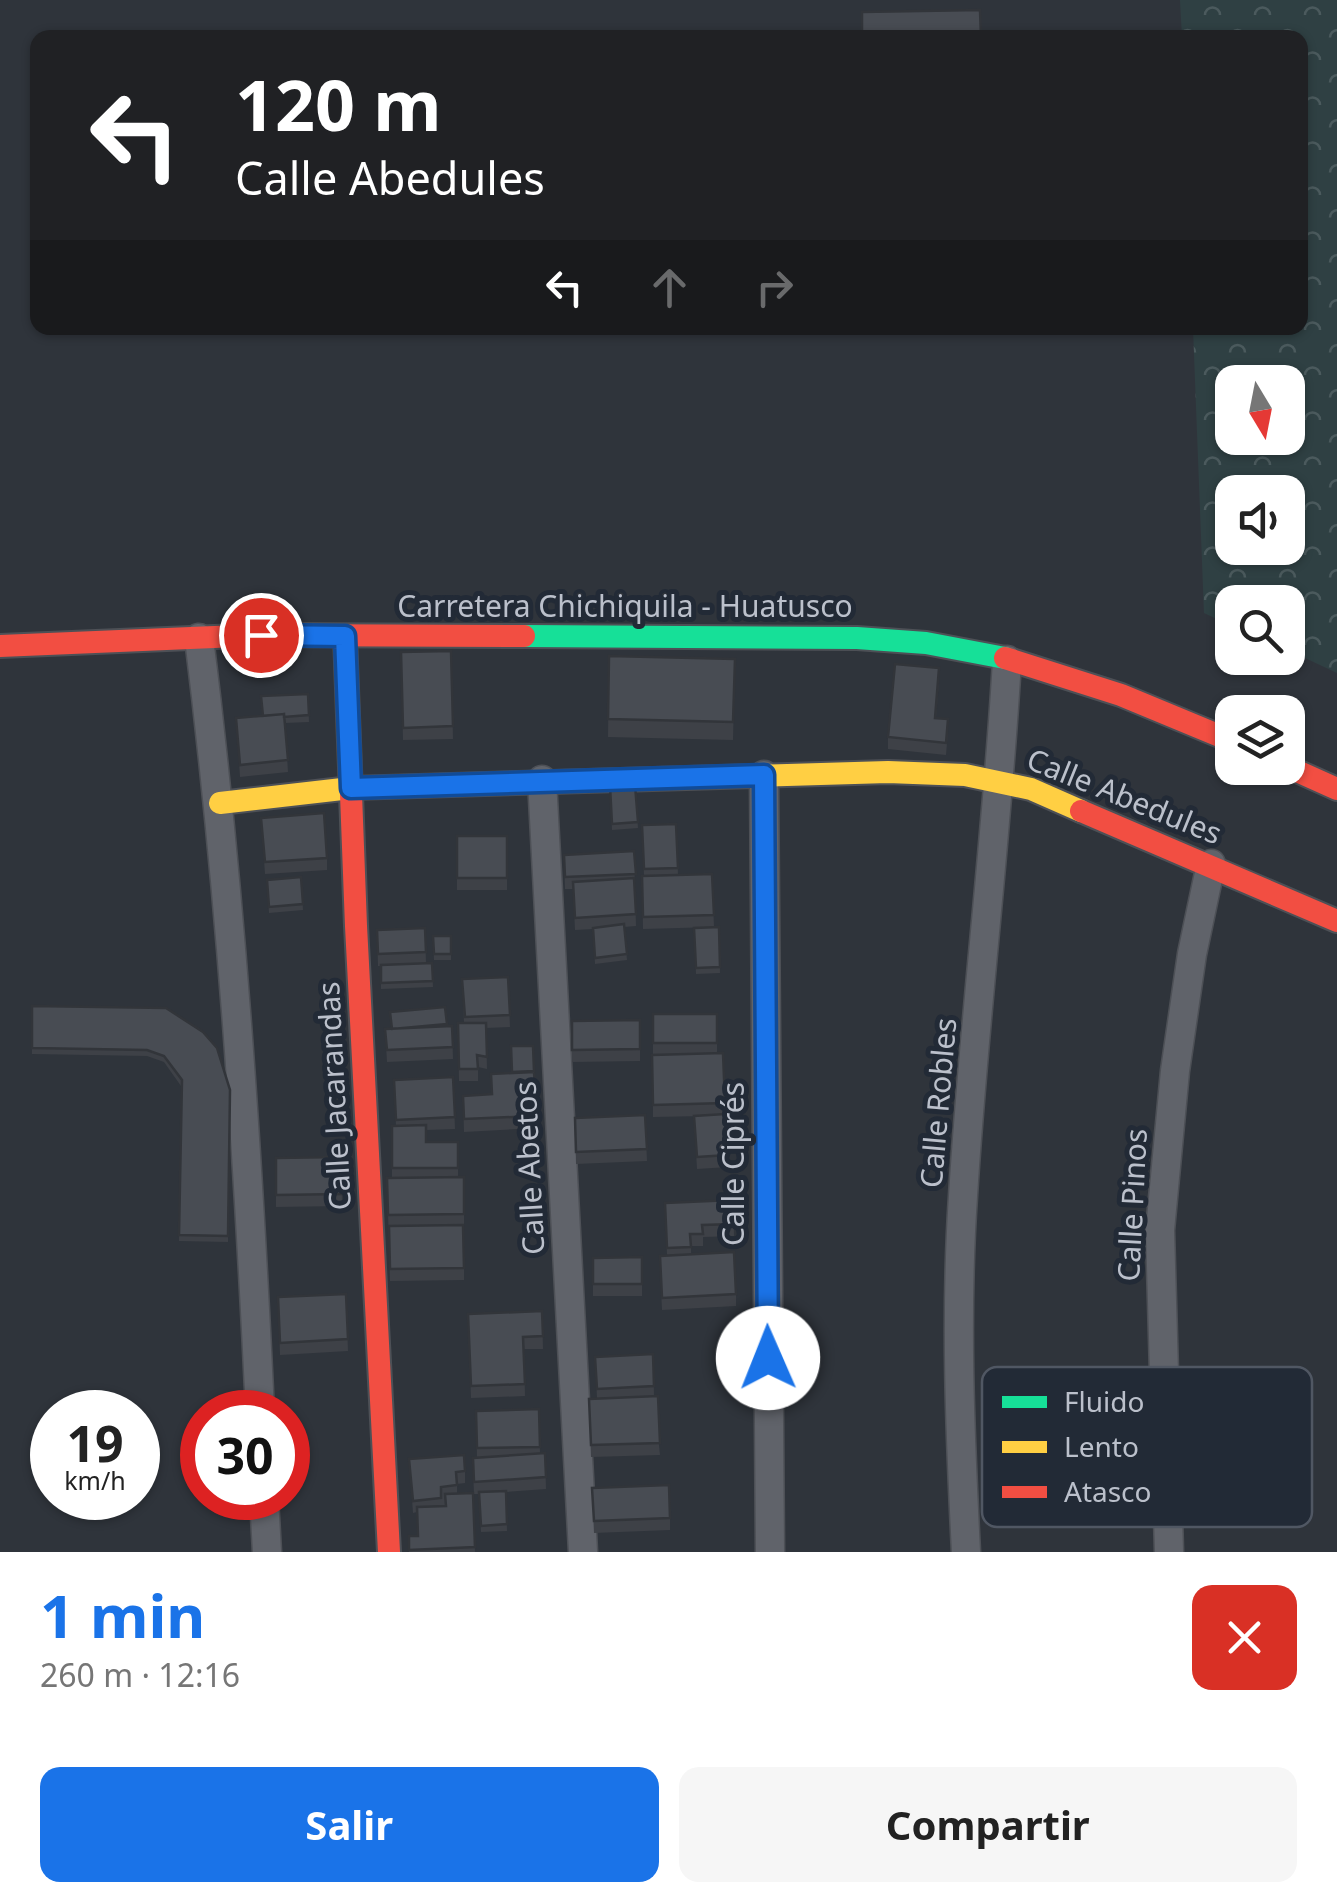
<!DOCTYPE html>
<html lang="es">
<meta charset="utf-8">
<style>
:root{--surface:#fff;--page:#f6f6f6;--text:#222;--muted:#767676;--accent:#1a73e8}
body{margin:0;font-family:"Noto Sans",sans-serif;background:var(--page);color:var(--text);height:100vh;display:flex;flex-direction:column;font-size:38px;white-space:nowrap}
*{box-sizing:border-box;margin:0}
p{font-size:32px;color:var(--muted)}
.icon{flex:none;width:55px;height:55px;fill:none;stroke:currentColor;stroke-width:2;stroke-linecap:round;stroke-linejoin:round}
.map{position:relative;height:1552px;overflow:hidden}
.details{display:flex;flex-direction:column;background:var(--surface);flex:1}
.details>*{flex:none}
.top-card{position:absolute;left:30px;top:30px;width:1278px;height:305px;border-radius:20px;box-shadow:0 2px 8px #0004;background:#202124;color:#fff;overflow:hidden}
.needle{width:65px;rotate:170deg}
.controls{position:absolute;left:1215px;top:365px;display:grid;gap:20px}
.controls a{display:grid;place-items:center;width:90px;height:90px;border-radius:20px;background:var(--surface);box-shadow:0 2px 8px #0004;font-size:50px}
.speed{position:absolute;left:30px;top:1390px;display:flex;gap:20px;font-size:50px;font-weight:700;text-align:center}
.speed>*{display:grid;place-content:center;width:130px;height:130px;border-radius:50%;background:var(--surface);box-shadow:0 2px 8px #0004;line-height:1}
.speed small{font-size:25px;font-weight:400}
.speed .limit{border:15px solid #d22;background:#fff;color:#111}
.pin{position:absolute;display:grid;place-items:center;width:85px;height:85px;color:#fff;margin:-42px;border:5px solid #fff;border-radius:50%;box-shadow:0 2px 10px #0007}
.me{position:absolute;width:110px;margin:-55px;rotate:359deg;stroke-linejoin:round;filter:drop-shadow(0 0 8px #0008)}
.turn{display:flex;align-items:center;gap:35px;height:210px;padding:0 40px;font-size:45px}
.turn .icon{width:130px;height:130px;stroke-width:2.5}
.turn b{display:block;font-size:70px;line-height:85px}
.lanes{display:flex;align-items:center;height:95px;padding:0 40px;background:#0003;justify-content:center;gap:50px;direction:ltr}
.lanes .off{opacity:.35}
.round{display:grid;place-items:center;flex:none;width:105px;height:105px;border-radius:20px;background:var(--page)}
.overview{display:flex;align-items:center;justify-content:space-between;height:170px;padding:0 40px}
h1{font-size:60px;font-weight:700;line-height:75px;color:var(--accent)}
.button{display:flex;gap:20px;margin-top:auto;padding:20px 40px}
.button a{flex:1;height:115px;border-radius:20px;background:var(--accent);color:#fff;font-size:40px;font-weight:700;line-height:115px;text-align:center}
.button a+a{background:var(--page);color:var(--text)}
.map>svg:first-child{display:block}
</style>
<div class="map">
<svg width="1337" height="1552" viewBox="0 0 1337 1552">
<defs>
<pattern id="forest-crowns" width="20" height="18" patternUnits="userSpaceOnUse" patternTransform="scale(2.5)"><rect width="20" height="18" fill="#2f4043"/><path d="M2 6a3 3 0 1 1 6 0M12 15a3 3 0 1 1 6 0" fill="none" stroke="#4b5a5d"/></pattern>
</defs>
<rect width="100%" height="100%" fill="#2f343b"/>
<path fill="url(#forest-crowns)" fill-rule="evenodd" d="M1180,0h157v673l-49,-23v-48h-56v24l-28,-13 -11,-285h107v-290l-118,-1zM1232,382h56v56h-56zM1232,492h56v56h-56z"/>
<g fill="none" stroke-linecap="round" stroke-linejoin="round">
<g stroke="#4d5056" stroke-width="31">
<path id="street" d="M199,638c32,257 49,515 61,774
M764,775l6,777
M542,780l41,772
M264,1498l3,54
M966,1552c-6,-119 -11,-237 -3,-356 11,-179 34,-357 44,-536
M1169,1552l-9,-322 15,-159 17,-117 19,-90"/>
</g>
<g stroke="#4d5056" stroke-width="26">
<path id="fast" d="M524,636l333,2 69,5 79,15"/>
</g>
<g stroke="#4d5056" stroke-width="26">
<path id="slow" d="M220,803l131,-15 537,-16 77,3 66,14 50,22"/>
</g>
<g stroke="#4d5056" stroke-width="26">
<path id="jam" d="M345,636l11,290 33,626
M0,646l261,-11 263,1
M1005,658l116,37 111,46
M1288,767l49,22
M1081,811l256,110"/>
</g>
<use href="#street" stroke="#60636a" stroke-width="28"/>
<use href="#fast" stroke="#16e098" stroke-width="22"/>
<use href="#slow" stroke="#ffcf43" stroke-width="22"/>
<use href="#jam" stroke="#f24e42" stroke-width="22"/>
</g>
<path fill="#3e4147" d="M451,651l2,88 -50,1 -2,-88z
M609,656l126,3 -2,81 -125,-3z
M939,680l-3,38 12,13 -2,24 -58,-6v-12z
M308,694l1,28 -24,1 3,49 -48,5 -4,-59 26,-2z
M635,785l3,43 -26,2 -2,-44z
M261,818l66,40v12l-62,4z
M676,824l2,51 34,-1 2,53 -71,2 -1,-53h2l-2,-51z
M457,836h50v54h-50z
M634,851l2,75 -12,1 3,33 -32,4 -2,-35 -18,1 -2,-41h-8l-1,-34z
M301,877l2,33 -34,3 -2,-33z
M719,927l1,46 -24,1 -2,-46z
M425,928l1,35h6l1,24 -52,2v-23h-3l-1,-36z
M433,936h18v24h-17z
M508,977l2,50 -24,1 1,41 -9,-2v14h-19l-1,-58h6l-2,-44z
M32,1006l134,2 64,82 -2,152 -49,-1 2,-155 -17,-24 -17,-6 -115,-2z
M445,1007l2,19h5l1,33 -66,3 -2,-33h7z
M653,1014h64v39l8,50 3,64 -31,2 -3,-53h9l-50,1z
M640,1020v41l-68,1v-41z
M453,1077l2,52 -29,1v12h32v36l6,-1v103l-74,1 -3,-103h5v-52h4l-2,-46z
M463,1096l74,20v12l-73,4z
M645,1115l2,46 -71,3 -1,-46z
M341,1157l1,49 -66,1v-49z
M733,1200l1,36 -31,1v9h-12v8l45,40v12l-74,4 -2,-42 7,-13 -2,-52z
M642,1257v39h-49v-38z
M346,1294l2,57 -68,4 -2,-58z
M542,1311l1,38h-19l1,47 -54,2 -3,-84z
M653,1354l1,42 6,59 -69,2 -2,-58 8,-1 -2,-41z
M539,1409l1,45 5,-1 1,36 -40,3 1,39 -26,1 -2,-38h-5l-1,-24v-12h4l-1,-47z
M409,1459l56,12v12l-8,1v9h16l2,59h-66v-16h9l-1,-24 -4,1z
M592,1488l78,30v12l-76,3z"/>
<path fill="#484c53" stroke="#32353a" stroke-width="2.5" d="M980,10l1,28h-119v-26z
M451,651l2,75 -50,2 -2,-76z
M609,656l126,3 -2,63 -125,-3z
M895,664l44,4 -4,50 13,1 -2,24 -58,-6z
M308,694l1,21 -25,2v-3l-21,2 -2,-20z
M284,714l4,46 -48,5 -4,-47z
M635,785l3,37 -26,2 -2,-38z
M324,813l3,45 -62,4 -4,-44z
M676,824l2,44 -34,1 -2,-44z
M457,836h50v42h-50z
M634,851l2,23 -71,3 -1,-22z
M712,874l2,41 -71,2 -1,-41z
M301,877l2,27 -34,3 -2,-27z
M634,878l2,36 -61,4 -2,-36z
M624,924l3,30 -32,4 -2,-30z
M719,927l1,40 -24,1 -2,-40z
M425,928l1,24 -48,2 -1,-24z
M433,936h18v18h-17z
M432,963l1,18 -52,2v-18z
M508,977l2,38 -45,2 -3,-38z
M32,1006l134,2 37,24 14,16 13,42 -2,146 -49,-1 3,-155 -18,-24 -17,-6 -115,-2z
M445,1007l2,17 -55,5 -2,-17z
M653,1014h64v29h-64z
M640,1020v29l-68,1v-29z
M458,1023h28l1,34 -10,-2 1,14h-19z
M452,1026l1,21 -66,3 -2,-21z
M511,1046h22l1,25 -22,1z
M723,1053l2,50 -72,2 -1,-50z
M534,1072l3,44 -73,3 -1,-23 29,-2 -1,-20z
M453,1077l2,40 -59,3 -2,-40z
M725,1114l3,41 -31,2 -3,-41z
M645,1115l2,34 -71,3 -1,-34z
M426,1125v17h32v26h-66v-42z
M341,1157l1,37 -66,1v-37z
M464,1177v37l-76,1 -1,-37z
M733,1200l1,24 -32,1 1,9h-13l1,13 -24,1 -2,-45z
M463,1225l1,43 -74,1 -1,-43z
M734,1252l2,42 -74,4 -2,-42z
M642,1257v27h-49v-26z
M346,1294l2,45 -68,4 -2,-46z
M542,1311l1,25 -20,1 2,47 -54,2 -3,-72z
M653,1354l1,32 -57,3 -2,-32z
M658,1396l2,47 -69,2 -2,-46z
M539,1409l1,38 -63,1 -1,-37z
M545,1453l1,24 -72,5 -1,-24z
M464,1455l1,16 -9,1 1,13 -16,2v11l-28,3 -4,-42z
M669,1485l1,33 -76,3 -2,-33z
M506,1491l1,33 -26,2 -2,-34z
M473,1493l2,54 -66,3v-14h9l-1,-29 29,-1 -1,-12z"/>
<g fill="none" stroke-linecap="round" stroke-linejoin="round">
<g stroke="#114b97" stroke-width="25">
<path id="route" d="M261,635l84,1 6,152 413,-13 4,583"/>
</g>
<use href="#route" stroke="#1a73e8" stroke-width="18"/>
</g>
<g text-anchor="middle" stroke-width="10" stroke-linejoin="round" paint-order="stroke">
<g font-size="30" fill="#bbc0cb" stroke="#222a36">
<text x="625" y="617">Carretera Chichiquila - Huatusco</text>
<text transform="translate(1124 797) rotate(22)" y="10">Calle Abedules</text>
<text transform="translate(335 1096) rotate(-93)" y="10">Calle Jacarandas</text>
<text transform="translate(939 1103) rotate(-85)" y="10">Calle Robles</text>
<text transform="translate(734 1164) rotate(-90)" y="10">Calle Ciprés</text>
<text transform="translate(530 1168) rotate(-93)" y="10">Calle Abetos</text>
<text transform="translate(1133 1205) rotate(-87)" y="10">Calle Pinos</text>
</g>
</g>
<rect x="982" y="1367" width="330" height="160" rx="15" fill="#222a36" stroke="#505763" stroke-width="2.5"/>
<rect x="1002" y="1396" width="45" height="12" fill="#16e098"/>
<rect x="1002" y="1441" width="45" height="12" fill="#ffcf43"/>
<rect x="1002" y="1486" width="45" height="12" fill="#f24e42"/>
<g font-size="28" fill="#bbc0cb">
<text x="1064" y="1412">Fluido</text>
<text x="1064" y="1457">Lento</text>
<text x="1064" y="1502">Atasco</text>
</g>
</svg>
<div class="controls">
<a><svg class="needle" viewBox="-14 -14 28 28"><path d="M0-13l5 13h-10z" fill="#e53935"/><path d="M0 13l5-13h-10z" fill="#767676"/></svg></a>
<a><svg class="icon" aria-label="sound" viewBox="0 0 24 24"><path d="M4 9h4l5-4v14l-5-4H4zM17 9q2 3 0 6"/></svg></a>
<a><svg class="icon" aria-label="search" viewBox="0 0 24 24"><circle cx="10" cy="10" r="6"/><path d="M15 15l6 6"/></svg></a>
<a><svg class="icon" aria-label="layers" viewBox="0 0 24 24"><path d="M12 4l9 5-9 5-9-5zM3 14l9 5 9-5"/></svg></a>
</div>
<div class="speed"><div>19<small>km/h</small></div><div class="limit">30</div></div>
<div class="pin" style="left:261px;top:635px;background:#d93025"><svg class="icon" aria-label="arrive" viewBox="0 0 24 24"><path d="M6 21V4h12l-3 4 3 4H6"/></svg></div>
<svg class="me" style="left:768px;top:1358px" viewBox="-20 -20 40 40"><circle r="19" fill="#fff"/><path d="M0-13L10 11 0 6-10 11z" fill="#1a73e8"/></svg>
<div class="top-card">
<div class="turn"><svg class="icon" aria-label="left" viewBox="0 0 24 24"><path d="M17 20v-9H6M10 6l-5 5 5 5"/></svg><div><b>120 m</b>Calle Abedules</div></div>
<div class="lanes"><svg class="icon" aria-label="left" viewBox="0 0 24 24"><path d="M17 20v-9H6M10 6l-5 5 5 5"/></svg><svg class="icon off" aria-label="ahead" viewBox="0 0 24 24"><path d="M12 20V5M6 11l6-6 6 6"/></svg><svg class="icon off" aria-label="right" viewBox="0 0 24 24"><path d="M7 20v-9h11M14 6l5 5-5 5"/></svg></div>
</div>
</div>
<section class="details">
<div class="overview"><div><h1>1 min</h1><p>260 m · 12:16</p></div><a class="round" style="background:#d93025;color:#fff"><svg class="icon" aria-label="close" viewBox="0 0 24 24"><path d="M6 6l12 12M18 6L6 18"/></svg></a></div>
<div class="button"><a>Salir</a><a>Compartir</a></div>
</section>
